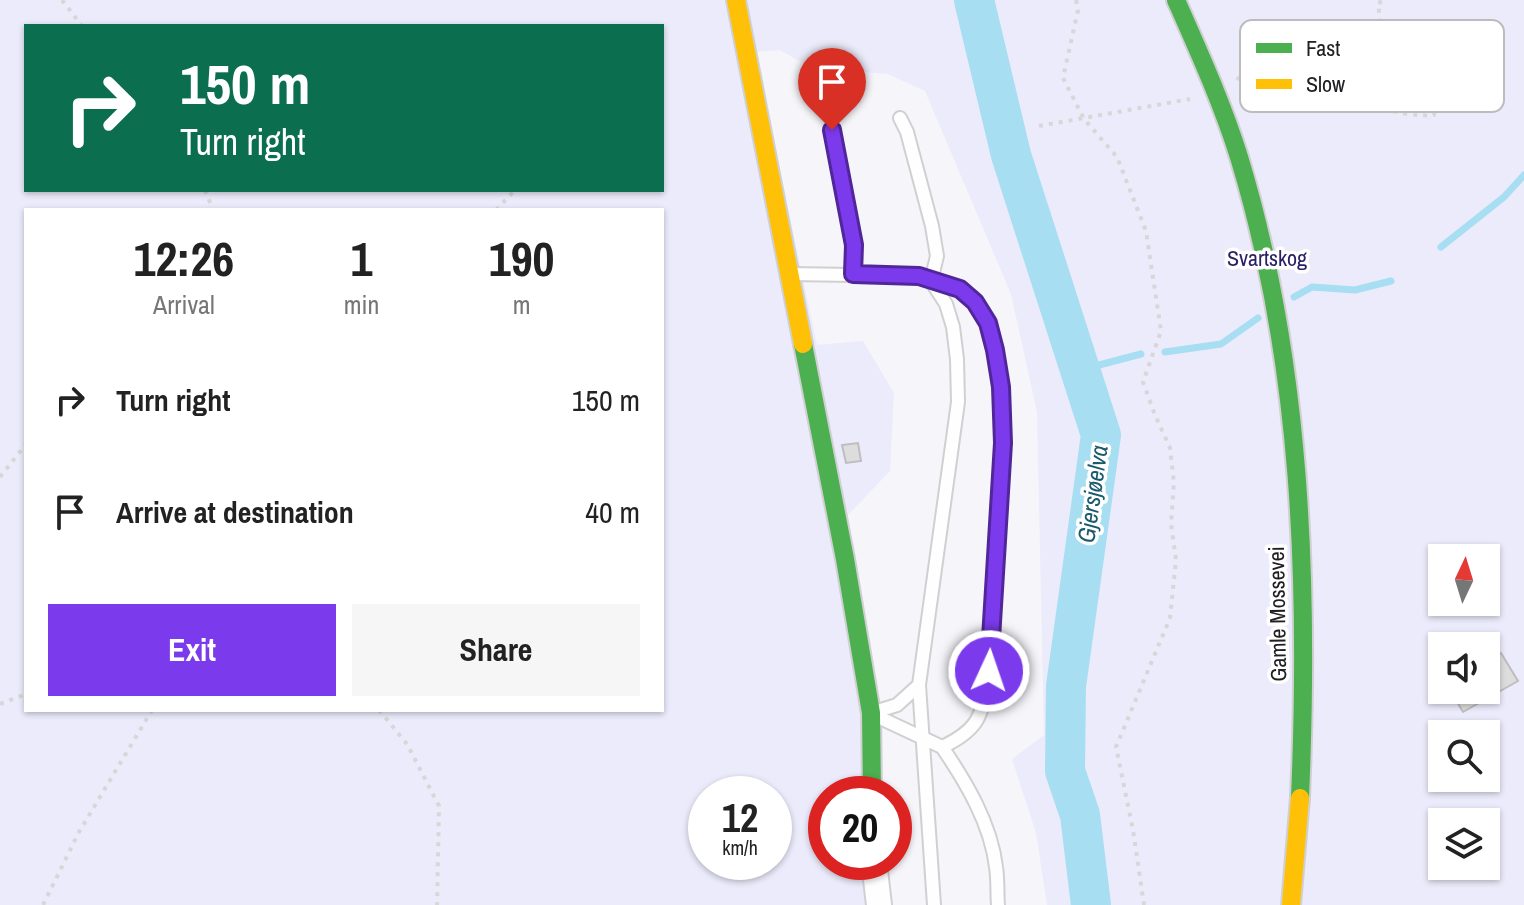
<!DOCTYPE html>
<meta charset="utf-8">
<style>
:root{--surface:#fff;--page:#f6f6f6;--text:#222;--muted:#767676;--accent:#7c3aed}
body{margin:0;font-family:"Archivo Narrow",sans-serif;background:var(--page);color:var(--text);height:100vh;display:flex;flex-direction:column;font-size:30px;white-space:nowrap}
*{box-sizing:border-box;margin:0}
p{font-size:26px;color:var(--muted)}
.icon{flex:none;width:44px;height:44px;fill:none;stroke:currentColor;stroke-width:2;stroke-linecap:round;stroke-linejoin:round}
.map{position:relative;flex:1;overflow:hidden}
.sheet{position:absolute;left:24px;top:208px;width:640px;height:504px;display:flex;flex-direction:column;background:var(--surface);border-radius:0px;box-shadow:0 2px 6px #0004}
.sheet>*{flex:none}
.banner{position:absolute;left:24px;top:24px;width:640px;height:168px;border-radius:0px;box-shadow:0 2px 6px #0004;background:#0b6e4f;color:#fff;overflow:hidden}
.needle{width:52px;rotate:4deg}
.fabs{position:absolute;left:1428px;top:544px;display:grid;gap:16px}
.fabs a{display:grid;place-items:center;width:72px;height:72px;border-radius:0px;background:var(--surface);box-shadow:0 2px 6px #0004;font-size:40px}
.speed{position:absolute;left:688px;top:776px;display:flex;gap:16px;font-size:40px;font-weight:700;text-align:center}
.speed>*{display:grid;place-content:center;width:104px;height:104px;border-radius:50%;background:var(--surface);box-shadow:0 2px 6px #0004;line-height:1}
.speed small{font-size:20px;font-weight:400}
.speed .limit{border:12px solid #d22;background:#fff;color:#111}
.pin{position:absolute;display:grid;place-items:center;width:68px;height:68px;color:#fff;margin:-82px -34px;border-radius:50% 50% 50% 0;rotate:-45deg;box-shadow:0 0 8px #0007}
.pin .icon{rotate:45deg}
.me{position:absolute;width:88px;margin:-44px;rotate:3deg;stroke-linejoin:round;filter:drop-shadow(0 0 6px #0008)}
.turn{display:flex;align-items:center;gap:28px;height:168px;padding:0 24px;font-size:36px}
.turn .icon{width:104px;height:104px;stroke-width:2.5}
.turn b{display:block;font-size:56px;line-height:68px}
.eta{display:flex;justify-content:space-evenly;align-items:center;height:136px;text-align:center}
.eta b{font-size:48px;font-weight:700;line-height:56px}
.button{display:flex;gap:16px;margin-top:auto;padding:16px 24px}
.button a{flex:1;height:92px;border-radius:0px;background:var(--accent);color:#fff;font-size:32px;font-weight:700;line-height:92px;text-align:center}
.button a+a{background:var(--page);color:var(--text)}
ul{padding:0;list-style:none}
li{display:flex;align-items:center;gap:24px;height:112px;padding:0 24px}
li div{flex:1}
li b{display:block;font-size:30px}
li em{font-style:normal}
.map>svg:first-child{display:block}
</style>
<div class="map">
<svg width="1524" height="905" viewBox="0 0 1524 905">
<rect width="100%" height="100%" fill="#f5f5fa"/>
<path fill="#ebebfb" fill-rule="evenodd" d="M0,0h1524v905h-477l-11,-72 -24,-74 32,-24 -7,-323 -26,-118 -86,-203 -37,-17 -77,-6 -31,-18 -25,2 62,293 46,-4 31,52 -4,78 -42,44 33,279h-55v68h58l2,43h-886zM26,26h636v164h-636zM26,210h636v500h-636zM1442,558h44v44h-44zM1442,646h44v44h-44zM1442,734h44v44h-44zM706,794h68v68h-68zM1442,822h44v44h-44z"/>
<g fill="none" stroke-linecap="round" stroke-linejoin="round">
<path stroke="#a7def2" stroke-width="7" d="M1441,247l63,-50 20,-22
M1294,297l18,-10 43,3 36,-9
M1165,352l56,-8 37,-26
M1080,370l61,-16"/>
<path stroke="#a7def2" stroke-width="40" d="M974,0l37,155 90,280 -35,251 -1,85 15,44 11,90"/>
</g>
<path fill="#deddde" stroke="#bfbdbf" stroke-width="2" d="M858,443l3,18 -15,2 -4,-18z
M1501,653l17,28 -55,31 -13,-22h36v-28z"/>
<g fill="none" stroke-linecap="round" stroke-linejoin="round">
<g stroke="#d0d0d3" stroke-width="16">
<path id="lane" d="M832,130l22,115 -1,29
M790,274l129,2 12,5 15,23 7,23 4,32 1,43 -39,283 -22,20 -26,8
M919,685l15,220
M874,715l68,32c41,-19 40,-35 47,-76 3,-45 5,-90 8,-135 4,-58 17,-189 -23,-234 -11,-14 -26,-17 -43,-21l6,-25 -5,-30 -25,-94 -7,-14
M942,747c24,35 49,77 54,120 2,12 1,26 2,38"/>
</g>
<g stroke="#d0d0d3" stroke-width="28">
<path id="street" d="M874,862l5,43"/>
</g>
<g stroke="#d0d0d3" stroke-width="22">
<path id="fast" d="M1176,0c23,52 46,103 63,157 63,207 70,427 61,641
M803,344l42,215 26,154 1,81"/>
</g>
<g stroke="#d0d0d3" stroke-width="22">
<path id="slow" d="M736,0l67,344
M1291,905l9,-107"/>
</g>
<path stroke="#d7d7d8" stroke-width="4" stroke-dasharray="4 6" stroke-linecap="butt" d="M62,0l20,26
M1076,0l2,10 -15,68 21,41 33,38 29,74 15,100 -18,51 12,33 15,33 4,35 -3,41 5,36 -6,58 -54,129 17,83 11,75
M1237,80c10,-11 26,-27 43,-23 11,3 14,16 23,21 14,11 31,11 47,15 6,2 13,4 18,7 5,3 5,5 10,7 13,5 43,10 56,8l1,-8 -6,-9 -20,-25 -28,-47 -3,-23 8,-3
M1039,126l151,-27
M205,190l8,20
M496,210l19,-20
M0,477l26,-33
M0,704l26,-10
M379,710l28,34 32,62 -2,99
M43,905l36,-73 73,-122"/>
<use href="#lane" stroke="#fefefe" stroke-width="12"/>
<use href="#street" stroke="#fefefe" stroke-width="24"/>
<use href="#fast" stroke="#4caf50" stroke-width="18"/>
<use href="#slow" stroke="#ffc107" stroke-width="18"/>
</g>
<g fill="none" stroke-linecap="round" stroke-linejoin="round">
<g stroke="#51269a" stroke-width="20">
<path id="route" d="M832,130l22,115 -1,29 66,2 41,13 15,13 13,21 7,27 6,37 2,56 -14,228"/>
</g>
<use href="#route" stroke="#7c3aed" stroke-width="14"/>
</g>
<g text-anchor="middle" stroke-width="7" stroke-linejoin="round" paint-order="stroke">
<g font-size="22" fill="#2c2065" stroke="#fff">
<text x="1267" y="266">Svartskog</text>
</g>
<g font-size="22" fill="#202023" stroke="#fff">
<text transform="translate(1277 614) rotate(-91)" y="8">Gamle Mossevei</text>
</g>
<g font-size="24" font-style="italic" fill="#1b5a6d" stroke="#fff">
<text transform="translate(1093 494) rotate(-82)" y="8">Gjersjøelva</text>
</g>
</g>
<rect x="1240" y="20" width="264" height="92" rx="12" fill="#fff" stroke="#bcbcbd" stroke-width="2"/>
<rect x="1256" y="43" width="36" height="10" fill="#4caf50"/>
<rect x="1256" y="79" width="36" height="10" fill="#ffc107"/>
<g font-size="22" fill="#202023">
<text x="1306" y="56">Fast</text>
<text x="1306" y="92">Slow</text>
</g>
</svg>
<div class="fabs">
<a><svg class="needle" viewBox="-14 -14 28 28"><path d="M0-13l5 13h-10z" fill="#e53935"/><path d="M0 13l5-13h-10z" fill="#767676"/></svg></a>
<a><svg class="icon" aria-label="sound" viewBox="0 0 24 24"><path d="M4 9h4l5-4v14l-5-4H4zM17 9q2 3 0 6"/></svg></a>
<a><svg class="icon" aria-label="search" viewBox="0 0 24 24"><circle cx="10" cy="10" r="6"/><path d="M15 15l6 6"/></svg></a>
<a><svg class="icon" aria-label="layers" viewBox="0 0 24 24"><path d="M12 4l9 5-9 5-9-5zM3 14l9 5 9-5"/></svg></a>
</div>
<div class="speed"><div>12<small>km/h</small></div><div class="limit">20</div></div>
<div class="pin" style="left:832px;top:130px;background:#d93025"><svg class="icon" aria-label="arrive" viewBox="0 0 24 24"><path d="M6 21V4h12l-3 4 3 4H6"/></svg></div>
<svg class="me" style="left:989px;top:671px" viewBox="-20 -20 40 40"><circle r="17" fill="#7c3aed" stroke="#fff" stroke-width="3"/><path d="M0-11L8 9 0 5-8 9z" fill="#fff"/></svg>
<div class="banner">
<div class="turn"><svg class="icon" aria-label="right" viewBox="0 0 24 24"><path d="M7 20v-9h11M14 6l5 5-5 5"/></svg><div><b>150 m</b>Turn right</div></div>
</div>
<section class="sheet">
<div class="eta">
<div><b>12:26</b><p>Arrival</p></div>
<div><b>1</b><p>min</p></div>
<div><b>190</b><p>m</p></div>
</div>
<ul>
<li><svg class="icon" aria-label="right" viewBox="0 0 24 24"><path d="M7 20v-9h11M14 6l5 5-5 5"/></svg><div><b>Turn right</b></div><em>150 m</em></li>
<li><svg class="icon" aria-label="arrive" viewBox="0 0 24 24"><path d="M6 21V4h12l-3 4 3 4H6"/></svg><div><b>Arrive at destination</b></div><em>40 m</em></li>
</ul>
<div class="button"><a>Exit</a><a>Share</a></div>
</section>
</div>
